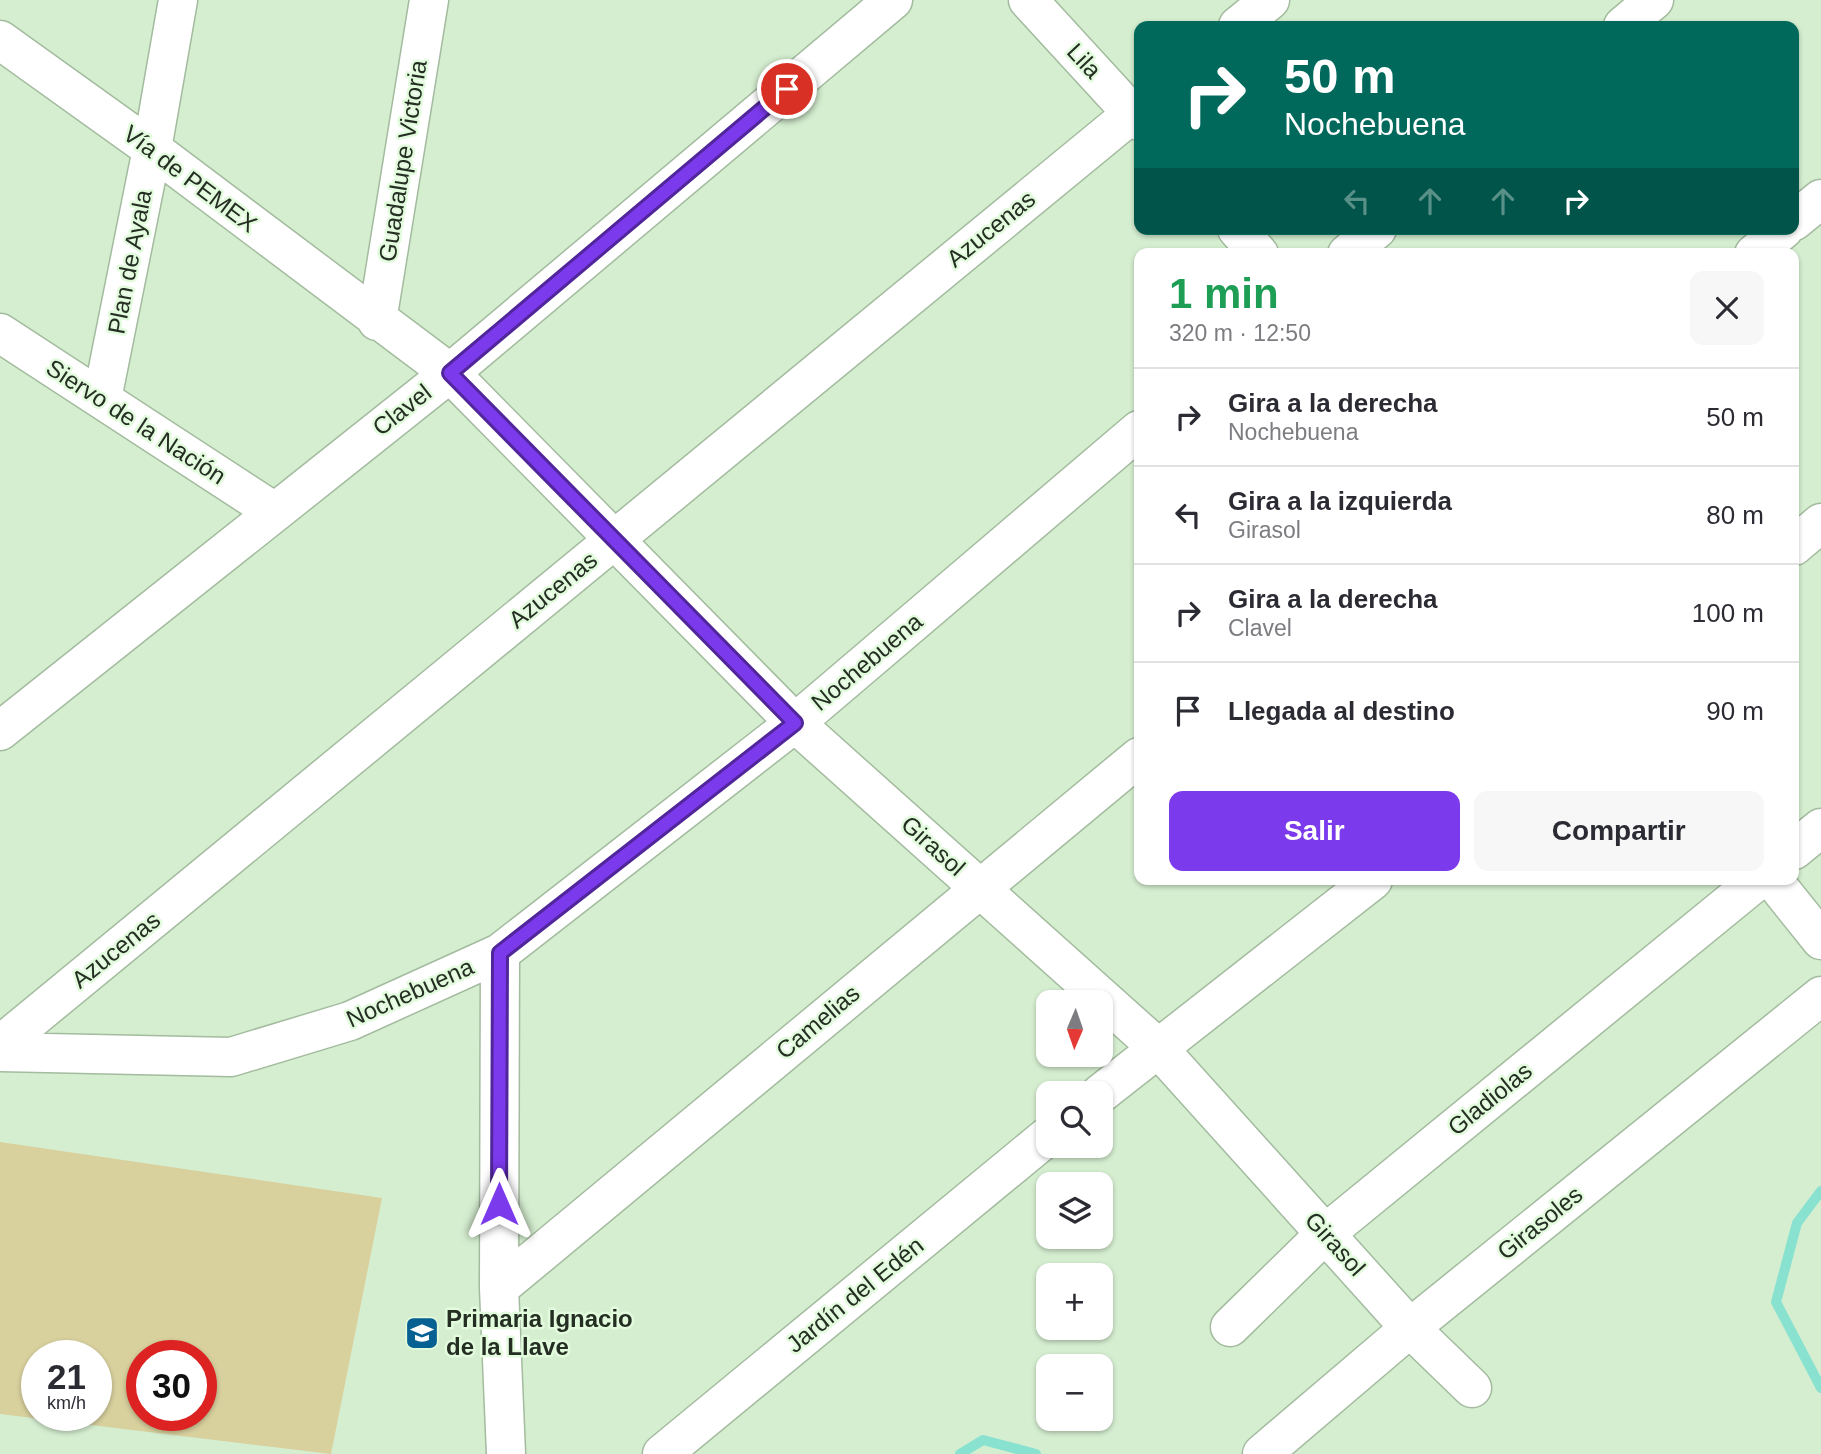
<!DOCTYPE html>
<html lang="es">
<meta charset="utf-8">
<style>
:root{--surface:#fff;--page:#f7f7f7;--text:#2b2b33;--muted:#7c7c81;--line:#e1e1e2;--accent:#7c3aed}
body{margin:0;font-family:Helvetica,sans-serif;background:var(--page);color:var(--text);height:100vh;display:flex;flex-direction:column;font-size:26px;white-space:nowrap}
*{box-sizing:border-box;margin:0}
p{font-size:23px;color:var(--muted)}
.icon{flex:none;width:38px;height:38px;fill:none;stroke:currentColor;stroke-width:2;stroke-linecap:round;stroke-linejoin:round}
.map{position:relative;flex:1;overflow:hidden}
.details{position:absolute;left:1134px;top:248px;width:665px;height:637px;display:flex;flex-direction:column;background:var(--surface);border-radius:14px;box-shadow:0 2px 5px #0004}
.details>*{flex:none}
.guide{position:absolute;left:1134px;top:21px;width:665px;height:214px;border-radius:14px;box-shadow:0 2px 5px #0004;background:#00695c;color:#fff;overflow:hidden}
.needle{width:46px;rotate:182deg}
.tools{position:absolute;left:1036px;top:990px;display:grid;gap:14px}
.tools a{display:grid;place-items:center;width:77px;height:77px;border-radius:14px;background:var(--surface);box-shadow:0 2px 5px #0004;font-size:35px}
.speed{position:absolute;left:21px;top:1340px;display:flex;gap:14px;font-size:35px;font-weight:700;text-align:center}
.speed>*{display:grid;place-content:center;width:91px;height:91px;border-radius:50%;background:var(--surface);box-shadow:0 2px 5px #0004;line-height:1}
.speed small{font-size:18px;font-weight:400}
.speed .limit{border:10px solid #d22;background:#fff;color:#111}
.pin{position:absolute;display:grid;place-items:center;width:60px;height:60px;color:#fff;margin:-30px;border:4px solid #fff;border-radius:50%;box-shadow:0 2px 7px #0007}
.me{position:absolute;width:77px;margin:-38px;rotate:0deg;stroke-linejoin:round;filter:drop-shadow(0 0 5px #0008)}
.turn{display:flex;align-items:center;gap:24px;height:147px;padding:0 35px;font-size:32px}
.turn .icon{width:91px;height:91px;stroke-width:2.5}
.turn b{display:block;font-size:49px;line-height:60px}
.lanes{display:flex;align-items:center;height:66px;padding:0 35px;background:#0003;justify-content:center;gap:35px;direction:ltr}
.lanes .off{opacity:.35}
.round{display:grid;place-items:center;flex:none;width:74px;height:74px;border-radius:14px;background:var(--page)}
.head{display:flex;align-items:center;justify-content:space-between;height:119px;padding:0 35px}
h1{font-size:42px;font-weight:800;line-height:52px;color:#1e9e55}
.button{display:flex;gap:14px;margin-top:auto;padding:14px 35px}
.button a{flex:1;height:80px;border-radius:14px;background:var(--accent);color:#fff;font-size:28px;font-weight:800;line-height:80px;text-align:center}
.button a+a{background:var(--page);color:var(--text)}
ul{padding:0;list-style:none}
li{display:flex;align-items:center;gap:21px;height:98px;padding:0 35px;border-top:2px solid var(--line)}
li div{flex:1}
li b{display:block;font-size:26px}
li em{font-style:normal}
.map>svg:first-child{display:block}
</style>
<div class="map">
<svg width="1821" height="1454" viewBox="0 0 1821 1454">
<rect width="100%" height="100%" fill="#d5eed0"/>
<path fill="#d8d09d" fill-rule="evenodd" d="M0,1142l382,56 -51,256 -331,-40zM37,1356h59v60h-59zM201,1356v60h-59v-60z"/>
<g fill="none" stroke-linecap="round" stroke-linejoin="round">
<path stroke="#89e1d0" stroke-width="10" d="M1821,1191l-24,32 -21,79 45,86
M960,1454l23,-14 53,14"/>
<g stroke="#a3bb9e" stroke-width="41">
<path id="minor" d="M1028,0l111,121
M1238,26l32,-26
M1623,26l31,-26
M0,40l152,109 298,224 345,350 362,324 253,281 62,60
M1794,221l27,-22
M1237,229l22,25
M1347,254l30,-25
M1754,254l30,-25
M377,321l52,-321
M0,333l273,178
M102,399l50,-250 26,-149
M1794,546l27,-23
M0,731l450,-358 443,-373
M1794,850l27,-22
M1773,880l48,60
M500,953l-1,335 7,166
M0,1045l1139,-937
M0,1052l231,5 119,-36 150,-68 295,-230 344,-293
M1100,1094l273,-214
M499,1288l640,-531
M1230,1327l96,-94 432,-353
M662,1454l386,-318
M1262,1454l148,-126 411,-332"/>
</g>
<use href="#minor" stroke="#fff" stroke-width="38"/>
</g>
<g fill="none" stroke-linecap="round" stroke-linejoin="round">
<g stroke="#51269a" stroke-width="18">
<path id="route" d="M499,1204l1,-251 295,-230 -345,-350 337,-284"/>
</g>
<use href="#route" stroke="#7c3aed" stroke-width="12"/>
</g>
<defs>
<g id="school-square" transform="scale(1.75)"><rect x="-9" y="-9" width="18" height="18" rx="4" fill="#066091" stroke="#e2fbdd"/><path d="M0-5L7-2L0 1L-7-2ZM-4 1L0 2.5L4 1V4Q0 6-4 4Z" fill="#fff"/></g>
</defs>
<g fill-rule="evenodd">
<use href="#school-square" x="422" y="1333"/>
</g>
<g text-anchor="middle" stroke-width="5" stroke-linejoin="round" paint-order="stroke">
<g font-size="24" fill="#252e23" stroke="#e2fbdd">
<text transform="translate(1084 61) rotate(47)" y="8">Lila</text>
<text transform="translate(403 161) rotate(-81)" y="8">Guadalupe Victoria</text>
<text transform="translate(190 179) rotate(37)" y="8">Vía de PEMEX</text>
<text transform="translate(991 229) rotate(-39)" y="8">Azucenas</text>
<text transform="translate(130 262) rotate(-79)" y="8">Plan de Ayala</text>
<text transform="translate(402 410) rotate(-38)" y="8">Clavel</text>
<text transform="translate(136 422) rotate(33)" y="8">Siervo de la Nación</text>
<text transform="translate(553 590) rotate(-39)" y="8">Azucenas</text>
<text transform="translate(867 662) rotate(-40)" y="8">Nochebuena</text>
<text transform="translate(933 846) rotate(42)" y="8">Girasol</text>
<text transform="translate(116 950) rotate(-39)" y="8">Azucenas</text>
<text transform="translate(410 993) rotate(-24)" y="8">Nochebuena</text>
<text transform="translate(818 1022) rotate(-40)" y="8">Camelias</text>
<text transform="translate(1490 1099) rotate(-39)" y="8">Gladiolas</text>
<text transform="translate(1540 1223) rotate(-39)" y="8">Girasoles</text>
<text transform="translate(1335 1244) rotate(48)" y="8">Girasol</text>
<text transform="translate(855 1295) rotate(-39)" y="8">Jardín del Edén</text>
</g>
<g font-size="24" font-weight="bold" fill="#252e23" stroke="#e2fbdd" text-anchor="start">
<text x="446" y="1327">Primaria Ignacio<tspan x="446" dy="28">de la Llave</tspan></text>
</g>
</g>
</svg>
<div class="tools">
<a><svg class="needle" viewBox="-14 -14 28 28"><path d="M0-13l5 13h-10z" fill="#e53935"/><path d="M0 13l5-13h-10z" fill="#7c7c81"/></svg></a>
<a><svg class="icon" aria-label="search" viewBox="0 0 24 24"><circle cx="10" cy="10" r="6"/><path d="M15 15l6 6"/></svg></a>
<a><svg class="icon" aria-label="layers" viewBox="0 0 24 24"><path d="M12 4l9 5-9 5-9-5zM3 14l9 5 9-5"/></svg></a>
<a>+</a>
<a>−</a>
</div>
<div class="speed"><div>21<small>km/h</small></div><div class="limit">30</div></div>
<div class="pin" style="left:787px;top:89px;background:#d93025"><svg class="icon" aria-label="arrive" viewBox="0 0 24 24"><path d="M6 21V4h12l-3 4 3 4H6"/></svg></div>
<svg class="me" style="left:499px;top:1204px" viewBox="-20 -20 40 40"><path d="M0-17L14 15 0 8-14 15z" fill="#7c3aed" stroke="#fff" stroke-width="4"/></svg>
<div class="guide">
<div class="turn"><svg class="icon" aria-label="right" viewBox="0 0 24 24"><path d="M7 20v-9h11M14 6l5 5-5 5"/></svg><div><b>50 m</b>Nochebuena</div></div>
<div class="lanes"><svg class="icon off" aria-label="left" viewBox="0 0 24 24"><path d="M17 20v-9H6M10 6l-5 5 5 5"/></svg><svg class="icon off" aria-label="ahead" viewBox="0 0 24 24"><path d="M12 20V5M6 11l6-6 6 6"/></svg><svg class="icon off" aria-label="ahead" viewBox="0 0 24 24"><path d="M12 20V5M6 11l6-6 6 6"/></svg><svg class="icon" aria-label="right" viewBox="0 0 24 24"><path d="M7 20v-9h11M14 6l5 5-5 5"/></svg></div>
</div>
<section class="details">
<div class="head"><div><h1>1 min</h1><p>320 m · 12:50</p></div><a class="round"><svg class="icon" aria-label="close" viewBox="0 0 24 24"><path d="M6 6l12 12M18 6L6 18"/></svg></a></div>
<ul>
<li><svg class="icon" aria-label="right" viewBox="0 0 24 24"><path d="M7 20v-9h11M14 6l5 5-5 5"/></svg><div><b>Gira a la derecha</b><p>Nochebuena</p></div><em>50 m</em></li>
<li><svg class="icon" aria-label="left" viewBox="0 0 24 24"><path d="M17 20v-9H6M10 6l-5 5 5 5"/></svg><div><b>Gira a la izquierda</b><p>Girasol</p></div><em>80 m</em></li>
<li><svg class="icon" aria-label="right" viewBox="0 0 24 24"><path d="M7 20v-9h11M14 6l5 5-5 5"/></svg><div><b>Gira a la derecha</b><p>Clavel</p></div><em>100 m</em></li>
<li><svg class="icon" aria-label="arrive" viewBox="0 0 24 24"><path d="M6 21V4h12l-3 4 3 4H6"/></svg><div><b>Llegada al destino</b></div><em>90 m</em></li>
</ul>
<div class="button"><a>Salir</a><a>Compartir</a></div>
</section>
</div>
